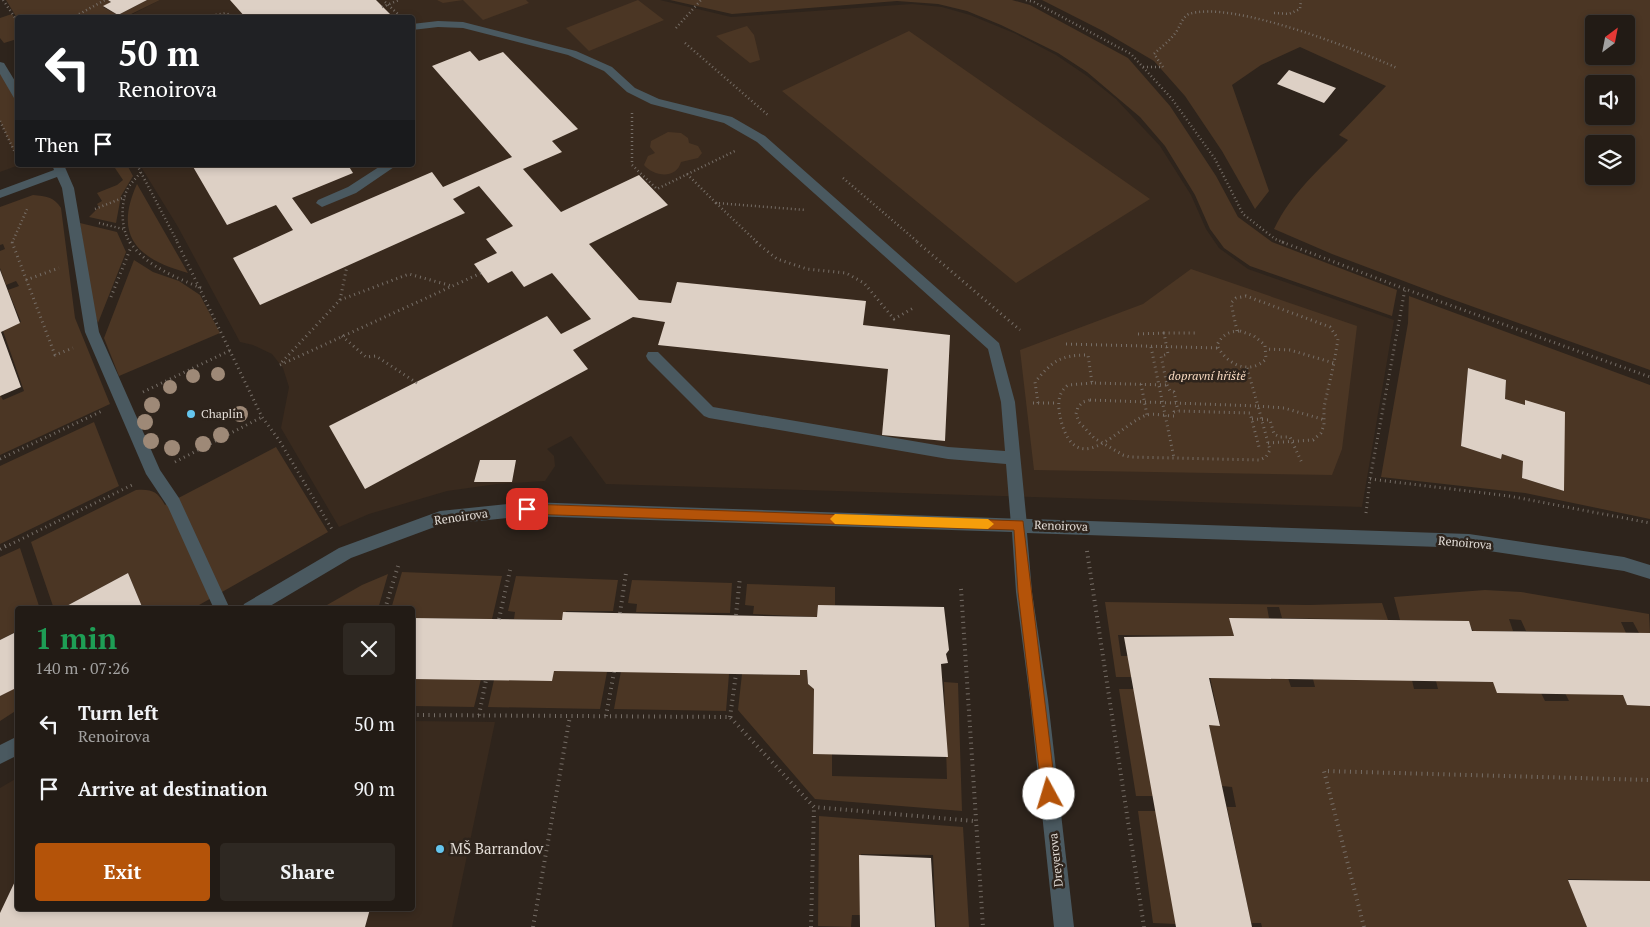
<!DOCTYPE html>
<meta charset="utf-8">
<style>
:root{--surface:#221b15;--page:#2e2822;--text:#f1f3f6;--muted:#a2a1a0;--line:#3f3934;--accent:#b45309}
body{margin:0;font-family:"PT Serif",serif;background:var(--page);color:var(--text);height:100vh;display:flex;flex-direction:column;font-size:19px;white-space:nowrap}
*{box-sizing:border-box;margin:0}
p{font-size:16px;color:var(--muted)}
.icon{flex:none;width:28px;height:28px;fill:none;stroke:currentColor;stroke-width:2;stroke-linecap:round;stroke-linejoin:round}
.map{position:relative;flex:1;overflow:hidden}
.details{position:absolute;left:15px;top:606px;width:400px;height:305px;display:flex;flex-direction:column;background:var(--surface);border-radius:5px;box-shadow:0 2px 8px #0003,0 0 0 1px var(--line)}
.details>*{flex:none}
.banner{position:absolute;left:15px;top:15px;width:400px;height:152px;border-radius:5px;box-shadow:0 2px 8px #0003,0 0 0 1px var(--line);background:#202124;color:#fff;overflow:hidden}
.needle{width:32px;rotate:32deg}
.fabs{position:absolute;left:1585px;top:15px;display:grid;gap:10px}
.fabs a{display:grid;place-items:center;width:50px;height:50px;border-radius:5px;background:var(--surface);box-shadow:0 2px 8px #0003,0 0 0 1px var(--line);font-size:25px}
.pin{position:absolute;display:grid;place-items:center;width:42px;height:42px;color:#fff;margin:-21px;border-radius:10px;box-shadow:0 2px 8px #0006}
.me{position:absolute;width:55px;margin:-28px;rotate:354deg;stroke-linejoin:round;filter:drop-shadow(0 0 4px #0008)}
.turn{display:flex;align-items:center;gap:18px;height:105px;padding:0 20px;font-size:22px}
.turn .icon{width:65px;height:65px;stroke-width:2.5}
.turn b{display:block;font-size:35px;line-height:42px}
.then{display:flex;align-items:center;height:48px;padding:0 20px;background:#0003;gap:10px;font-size:19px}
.round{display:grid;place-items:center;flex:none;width:52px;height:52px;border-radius:5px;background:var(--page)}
.headline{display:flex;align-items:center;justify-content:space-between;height:85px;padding:0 20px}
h1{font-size:30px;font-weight:700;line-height:38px;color:#1e9e55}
.primary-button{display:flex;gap:10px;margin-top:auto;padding:10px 20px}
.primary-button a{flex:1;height:58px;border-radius:5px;background:var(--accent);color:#fff;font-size:20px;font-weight:700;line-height:58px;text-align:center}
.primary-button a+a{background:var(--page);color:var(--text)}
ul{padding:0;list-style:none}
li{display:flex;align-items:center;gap:15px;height:65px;padding:0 20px}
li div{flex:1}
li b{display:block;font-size:19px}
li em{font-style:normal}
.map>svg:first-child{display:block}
</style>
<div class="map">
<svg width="1650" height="927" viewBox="0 0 1650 927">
<rect width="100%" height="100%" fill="#2e241c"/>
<path fill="#392a1e" d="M160,0h500l71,17 181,-13 30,3 28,8 44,18 42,22 31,21 29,23 44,47 31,49 15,34 13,19 29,21 146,51 -32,187 -756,-23 -35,-48 -24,13 7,7 1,10 -10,15 -48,3 -50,7 -78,23 -30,13 -58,-99 8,-41 -6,-19 -11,-14 -19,-9 -13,-3 -62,-115 -38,-62h272v-147h-287z
M0,121l19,44 -19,7z
M413,721l82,1 -43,205h-452v-139l17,-10 1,131h394z"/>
<path fill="#4b3624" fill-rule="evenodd" d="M6,0h102l3,2 -8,5 15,8 29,-15h13l-35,17 -108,1z
M437,0h89l3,3 -46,17 -20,-20 -20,3z
M638,0l26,20 -75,31 -23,-23z
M670,0h342l18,5 98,53 42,48 46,70 22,41 34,25 125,48 -5,26 -142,-50 -26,-18 -14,-19 -15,-34 -30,-49 -25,-29 -53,-45 -29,-19 -57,-28 -34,-14 -29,-7 -41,-3 -165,13z
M1042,0h608v370l-204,-73 -114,-43 -58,-25c17,-36 47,-61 74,-89l-9,-5 47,-49 -86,-39 -39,18 -29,20 37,106 -14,18 -33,-58 -37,-55 -31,-35 -51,-30zM1594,24h32v32h-32zM1594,84h32v32h-32zM1594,144h32v32h-32z
M12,14l5,8v17l-13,4 -4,-5v-20z
M747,26l7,9 6,25 -10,3 -34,-27z
M909,31l241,168 -134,84 -234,-192z
M0,65l17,31v63l-17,-38z
M668,132l13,1 7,5 1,5 9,3 4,7 -4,5 -17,4c-5,18 -28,14 -37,3l4,-9 7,-3 -5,-6 1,-6z
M113,165h14l6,11 -12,20 -5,27 -27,-6 10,-10 -2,-3 5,-3 -5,-8 20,-8 6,-5z
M137,184l51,89c-50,-14 -75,-36 -51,-89z
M33,195c13,1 21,2 28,13l14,110 35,86 -110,51v-60l3,5 21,-9 -21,-60 18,-9 -13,-32 11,-4 -3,-5 -10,4 -6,-17v-17l5,-2 -2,-5 -3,1v-38z
M80,223l37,9 9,20 -28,71 -6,-15z
M134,260l19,12 26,9 21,14 20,38 -101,43 -15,-38z
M1191,269l166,57 -15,123 -10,26 -298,-5 -14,-120 123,-46z
M1409,296l241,89v134l-125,-26 -144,-16 27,-154zM1468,368l38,12 -1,19 20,6 39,86 -42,-13 1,-17 -21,-7 -1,5 -40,-13z
M94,422l25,64 -119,58v-78z
M276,447l52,85 -136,77h-49l-15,-36 -67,36h-7l-23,-67 105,-52c16,-1 21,1 29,15z
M20,548l20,61h-22l-1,22 -17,9v-83z
M402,572l100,4 -10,43 -79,-1 -1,-9h-21z
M388,574l-10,35h-58l42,-24z
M516,576l102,4 -5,31h-47l-4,9 -48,-1 1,-7 -7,-1z
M632,580l100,3 -2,30 -94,-1 1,-8 -9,-1z
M747,584l88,3v18h-16l-2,12 -64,-3 1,-8 -9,-1z
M1485,590l36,2 128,22 1,19h-11l-6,-11h-12l5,11 -100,-2 -5,-11 -12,-1 4,12h-40l-5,-10 -68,-1 -6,-23z
M1105,602l204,3 73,-2 6,17 -106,-2 -3,-11h-12l2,11h-39l4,18 -116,-1 3,21h9l4,21h-18z
M800,670h7l1,14 6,5 -1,64h19v23l115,3 -3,-97 14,1 4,128 -147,-12 -77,-89 4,-36 57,1z
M554,671l53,1 -7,37 -112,-2 6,-27z
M621,671l108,3 -3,37 -112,-2z
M1210,677l78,1 3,9h24l-2,-8 99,1 2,9h24l-2,-8 57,1 48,11 4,8h24l-4,-8 58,2 4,9 23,1v176l-82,-2 19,48h-325l-1,-4h-10l-24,-116h9l-4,-20 -10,-1 -13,-61 11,-1z
M413,679h68l-7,28 -61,-1z
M17,687v23l-17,11v-25z
M1119,689h17l19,107h-19z
M1138,811h19l20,113 -24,-1z
M819,816l144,11 6,100h-33l-3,-72 -72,-1v61h-9l-1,12 -33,-1z"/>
<path fill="#ddd0c5" d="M108,0h39l-29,15 -15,-9 8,-4z
M230,0h146l18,18h-148z
M470,51l9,10 24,-9 75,77 -26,12 10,11 -39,17 38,43 78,-37 29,30 -79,39 50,56 32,3 6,-21 189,19 -3,24 87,10 -5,106 -63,-6 6,-66 -230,-24 7,-23 -32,-5 -60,33 15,19 -223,120 -36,-63 218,-110 14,18 30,-15 -39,-46 -28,14 -12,-16 -24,12 -14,-19 23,-11 -11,-14 27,-13 -34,-40 -26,13 12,14 -205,92 -27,-47 60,-28 -17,-25 -49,20 -35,-60h156l5,8 -61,25 19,26 121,-52 11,15 69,-30 -80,-91z
M1289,70l47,18 -12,15 -47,-19z
M0,270l20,53 -19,9 20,55 -21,9z
M1468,368l38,12 -1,19 20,6v-5l40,12 -1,79 -42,-13 1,-17 -21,-7 -1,5 -40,-13z
M480,460h36l-4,22h-38z
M128,573l15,36h-82z
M818,605l126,2 5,43 -3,4 2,9 -7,1 7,93 -135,-3 1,-65 -6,-5 -1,-14h-7v5l-246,-4 -2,10 -140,-2v-61l150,2 1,-8 254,5z
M1229,618l240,3 3,10 178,2v73l-23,-1 -4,-10 -126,-2 -4,-11 -284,-4 11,48 -11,-1 43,202h-76l-52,-290 110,-1z
M18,631v56l-18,9v-56z
M859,855l72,3 4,69h-75z
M18,875v34h352l-5,18h-365v-14z
M1568,880l82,1v46h-63z"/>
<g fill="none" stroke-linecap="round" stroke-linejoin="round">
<path stroke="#766e67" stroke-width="2.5" stroke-dasharray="1 3" stroke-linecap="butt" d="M3,0l15,22
M1026,0l8,2 97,52 41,45 43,60 28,55 32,25 10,4
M385,2l14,13
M382,7l17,-7
M1274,13l15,1 11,-5 1,-9
M72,18l33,-18
M196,18l31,-5 4,5
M676,28l25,-28
M685,43l84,73
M1143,67h20l-9,-13c7,-7 16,-13 22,-22 4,-5 6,-15 13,-18 43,-14 166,35 208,54
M632,113v52l25,24 78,-38
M0,121l18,38
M137,165l41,78
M687,174l29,29 90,7
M843,178l76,65
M716,203l42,40
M95,209l30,-12
M99,223l24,6
M12,243l16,-36
M130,243c-9,-14 -10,-40 -2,-55 4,-6 9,-11 13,-16"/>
<path stroke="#766e67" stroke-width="3" stroke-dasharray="1 4" stroke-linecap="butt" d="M12,242l43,113 18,-7
M130,242c16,24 45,35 71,46
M177,242l85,175 17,23 54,91
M756,242l21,17 30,10 39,4 18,10 30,36 21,-12
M917,242l103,88
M1282,242l123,47 245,88
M26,280l33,-12
M111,297l20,-50
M340,300l7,-34
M1237,331l-6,-28 5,-5 10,-2 84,31 8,12 -4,24 -44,-13 -24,-1
M1240,331l14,5 11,9 1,14c-17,17 -40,5 -49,-14 5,-10 12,-14 23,-14z
M1138,334l26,-1
M342,336l24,21 10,-1 41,27
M1066,344l152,4
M1151,347l23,111
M282,362l58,-62 69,-26 43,12
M280,365l201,-92
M1247,368l11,38
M1092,383l-24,2c-8,6 -10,14 -9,24 1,10 4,21 9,29 20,32 57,-17 79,-23 7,-2 19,1 27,1v-4l4,-1 72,2 9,34
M1141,384l6,31
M1167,385l3,6 4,1 4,19
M143,392l88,-42
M1090,400l168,6 12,44 -4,7 -6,3 -130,-3 -7,-2 -29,-17 -15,-16 -3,-8 2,-7 5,-5z
M1033,403h5l-3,-21c18,-21 24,-27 53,-27l4,28 75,2 -6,-29 7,-2 -4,-21h34
M1038,403h20
M1258,406l26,2 41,12
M1252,419l18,1 4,14 6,3h10l12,26
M1268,443l45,-3 8,-7 3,-8v-18l10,-44
M0,459l102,-48
M175,462l87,-45
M1370,479l139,17 141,27
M1366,513l4,-34 35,-190
M5,547l127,-62"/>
<path stroke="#766e67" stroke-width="4" stroke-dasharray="1 4.5" stroke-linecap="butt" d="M0,549l7,-4
M1087,551l57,376
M961,589l22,338
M385,609l13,-43
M620,613l6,-40
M736,615l4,-38
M499,619l11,-49
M412,715l318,2 84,90 160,14
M479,715l7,-35
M606,716l8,-44
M730,717l6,-43
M533,927l37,-211
M811,927l3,-120
M1364,927l-40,-156 326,9"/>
<path fill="#4a5960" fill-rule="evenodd" d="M438,21l25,1 113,29 36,16 23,21 24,11 73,18 33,19 234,207 16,59 12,123 -2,5 -6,2 -6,-2 -2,-5 -5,-61 -58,-5 -239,-41 -5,-2 -56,-56 -2,-4 2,-4h10l55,55 235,40 57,4 -4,-49 -13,-53 -231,-207 -33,-19 -73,-19 -24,-12 -23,-21 -36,-16 -105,-27 -25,-1 -26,3v-6z
M382,165h15l-41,28 -34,14 -6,-4 2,-3 30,-13z"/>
<path fill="#4a5960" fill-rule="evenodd" d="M0,62l4,1 14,23v13l-4,-1 -14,-24z
M52,165h12l10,23 25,144 61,138 19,28 51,111h-16l-46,-102 -22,-33 -61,-142 -23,-144 -5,-11 -57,21v-8l54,-20z
M527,502l942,32 155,23 26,8v14l-26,-8 -155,-23 -442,-15 5,59 16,108 26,227h-20l-24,-227 -14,-108 -4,-60 -485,-16 -87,9 -89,33 -86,51h-23l2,-5 95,-56 101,-37z
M18,736v19l-18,9v-19z"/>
</g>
<g fill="#9e8977">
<circle cx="218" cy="374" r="7"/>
<circle cx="193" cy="376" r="7"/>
<circle cx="170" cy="387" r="7"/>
<circle cx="152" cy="405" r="8"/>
<circle cx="240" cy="414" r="8"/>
<circle cx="145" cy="422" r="8"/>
<circle cx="221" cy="435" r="8"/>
<circle cx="151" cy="441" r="8"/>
<circle cx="203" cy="444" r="8"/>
<circle cx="172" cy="448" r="8"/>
</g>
<path fill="#b45309" stroke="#753606" d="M527,504l496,17 33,273 -2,5 -5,3 -5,-3 -2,-5 -24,-202 -4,-62 -487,-16 -6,-5z"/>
<path fill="#f59e0b" d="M835,514l153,5 6,5 -6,5 -153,-5 -5,-5z"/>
<g fill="#64c5ee" stroke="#2e241c" stroke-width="2">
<circle cx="191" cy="414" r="5"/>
<circle cx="440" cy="849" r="5"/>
</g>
<g text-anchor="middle" stroke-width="5" stroke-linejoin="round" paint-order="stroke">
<g font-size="12" font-style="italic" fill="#f9dbc2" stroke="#2e241c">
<text x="1207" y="380">dopravní hřiště</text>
</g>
<g font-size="12" fill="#e2dcd6" stroke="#2e241c" text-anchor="start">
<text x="201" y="418">Chaplin</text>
</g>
<g font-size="12" fill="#e2dcd6" stroke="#2e241c">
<text transform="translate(461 517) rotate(-8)" y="4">Renoirova</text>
<text transform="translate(1061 526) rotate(2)" y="4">Renoirova</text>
<text transform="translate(1465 543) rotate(5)" y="4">Renoirova</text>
<text transform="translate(1056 860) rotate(-96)" y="4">Dreyerova</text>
</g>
<g font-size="15" fill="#e2dcd6" stroke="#2e241c" text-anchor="start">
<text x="450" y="854">MŠ Barrandov</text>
</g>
</g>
</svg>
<div class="fabs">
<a><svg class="needle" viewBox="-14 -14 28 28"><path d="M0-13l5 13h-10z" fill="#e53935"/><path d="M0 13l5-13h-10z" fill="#a2a1a0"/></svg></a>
<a><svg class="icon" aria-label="sound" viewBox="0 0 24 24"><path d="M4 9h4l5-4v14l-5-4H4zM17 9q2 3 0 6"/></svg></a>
<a><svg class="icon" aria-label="layers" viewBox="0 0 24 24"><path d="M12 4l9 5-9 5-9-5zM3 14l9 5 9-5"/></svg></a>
</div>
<div class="pin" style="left:527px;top:509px;background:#d93025"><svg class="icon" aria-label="arrive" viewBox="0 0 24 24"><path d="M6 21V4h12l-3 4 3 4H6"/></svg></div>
<svg class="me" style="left:1049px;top:794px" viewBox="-20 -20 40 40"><circle r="19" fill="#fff"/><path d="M0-13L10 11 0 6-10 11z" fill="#b45309"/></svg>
<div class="banner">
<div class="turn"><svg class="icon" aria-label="left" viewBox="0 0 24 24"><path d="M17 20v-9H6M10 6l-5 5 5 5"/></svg><div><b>50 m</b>Renoirova</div></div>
<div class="then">Then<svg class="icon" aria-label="arrive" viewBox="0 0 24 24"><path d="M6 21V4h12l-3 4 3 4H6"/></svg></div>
</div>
<section class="details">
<div class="headline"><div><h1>1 min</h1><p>140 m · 07:26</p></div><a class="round"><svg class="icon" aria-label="close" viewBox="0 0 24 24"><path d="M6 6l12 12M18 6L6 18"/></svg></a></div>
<ul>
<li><svg class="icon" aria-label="left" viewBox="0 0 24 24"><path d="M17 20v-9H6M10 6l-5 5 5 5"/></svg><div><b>Turn left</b><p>Renoirova</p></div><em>50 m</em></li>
<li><svg class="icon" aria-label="arrive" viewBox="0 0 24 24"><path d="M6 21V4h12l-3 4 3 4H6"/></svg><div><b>Arrive at destination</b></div><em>90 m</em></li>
</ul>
<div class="primary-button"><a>Exit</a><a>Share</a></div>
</section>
</div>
